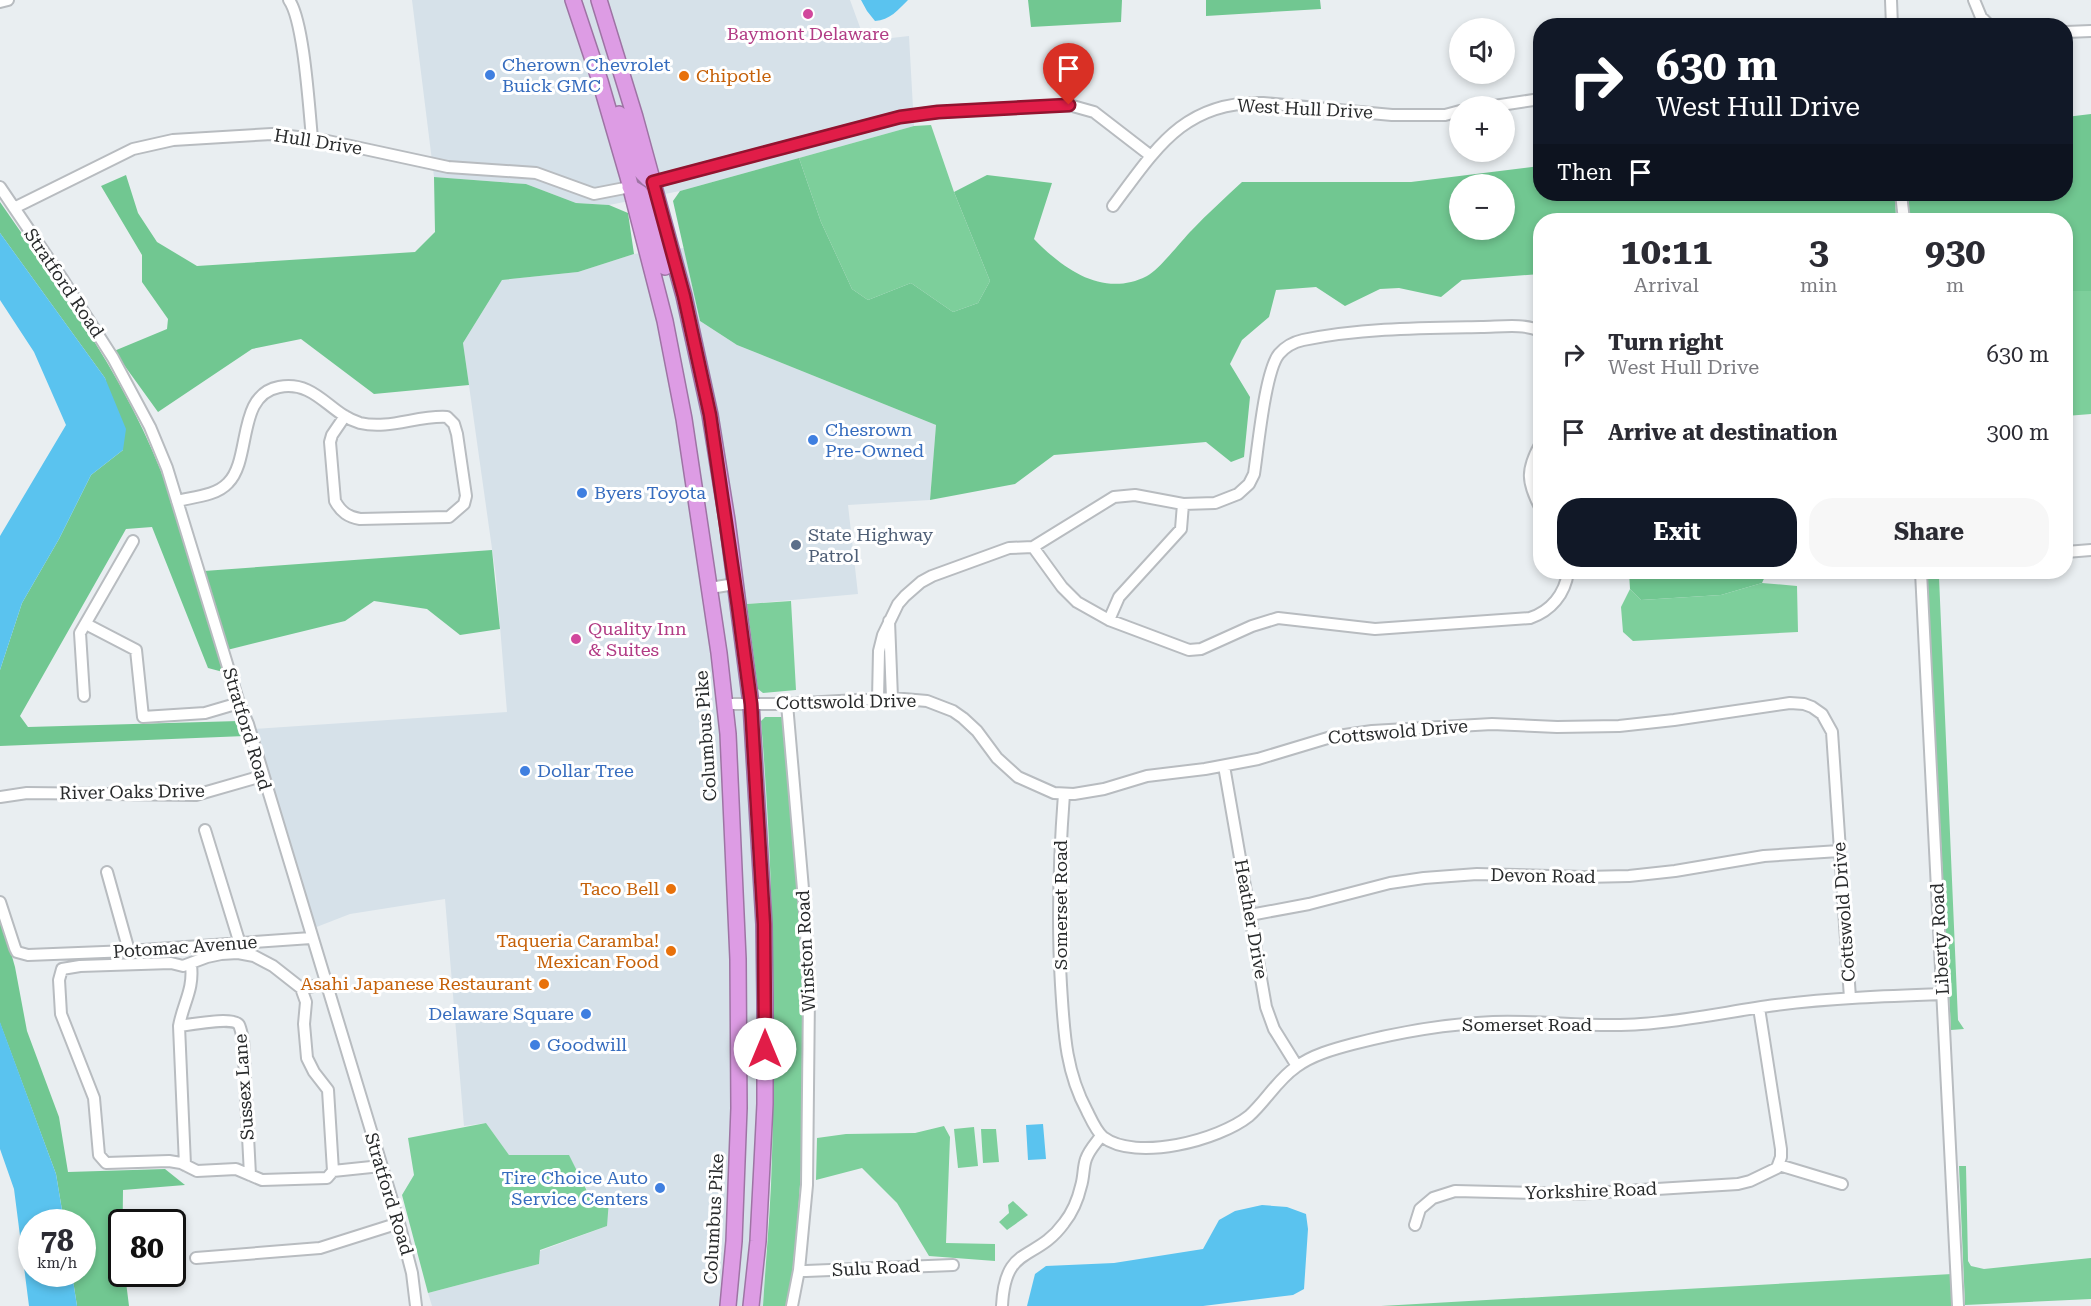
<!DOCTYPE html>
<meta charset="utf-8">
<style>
:root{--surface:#fff;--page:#f7f7f7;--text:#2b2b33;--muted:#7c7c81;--accent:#111827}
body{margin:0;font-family:"Roboto Serif",serif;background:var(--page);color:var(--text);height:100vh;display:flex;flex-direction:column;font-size:22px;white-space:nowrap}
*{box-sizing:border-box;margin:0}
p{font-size:20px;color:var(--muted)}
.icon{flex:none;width:33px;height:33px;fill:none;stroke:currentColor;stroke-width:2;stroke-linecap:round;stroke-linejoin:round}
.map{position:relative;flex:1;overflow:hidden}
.details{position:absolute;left:1533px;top:213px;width:540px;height:366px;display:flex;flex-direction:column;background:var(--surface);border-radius:24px;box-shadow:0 3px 9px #0003}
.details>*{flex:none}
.guide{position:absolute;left:1533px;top:18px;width:540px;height:183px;border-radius:24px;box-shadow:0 3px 9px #0003;background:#111827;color:#fff;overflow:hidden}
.buttons{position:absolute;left:1449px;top:18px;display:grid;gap:12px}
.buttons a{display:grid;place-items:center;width:66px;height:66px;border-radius:50%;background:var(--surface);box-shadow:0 3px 9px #0003;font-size:30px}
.speed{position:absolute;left:18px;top:1209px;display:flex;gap:12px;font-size:30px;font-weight:700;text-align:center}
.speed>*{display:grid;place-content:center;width:78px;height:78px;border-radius:50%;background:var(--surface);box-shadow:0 3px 9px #0003;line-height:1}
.speed small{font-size:15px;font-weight:400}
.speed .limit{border:3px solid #111;border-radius:9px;background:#fff;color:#111}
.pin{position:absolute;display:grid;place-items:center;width:51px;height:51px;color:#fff;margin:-62px -26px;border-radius:50% 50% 50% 0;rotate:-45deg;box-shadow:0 0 6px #0007}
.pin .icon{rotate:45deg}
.me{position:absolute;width:66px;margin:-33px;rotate:0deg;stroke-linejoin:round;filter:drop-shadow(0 0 4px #0008)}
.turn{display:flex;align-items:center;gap:21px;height:126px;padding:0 24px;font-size:27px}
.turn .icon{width:78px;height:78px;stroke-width:2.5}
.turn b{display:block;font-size:42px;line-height:51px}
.then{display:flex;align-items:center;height:57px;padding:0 24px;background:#0003;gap:12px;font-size:22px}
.eta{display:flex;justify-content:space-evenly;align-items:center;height:102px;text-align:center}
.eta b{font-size:36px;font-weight:700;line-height:42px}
.button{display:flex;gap:12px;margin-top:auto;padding:12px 24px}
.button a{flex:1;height:69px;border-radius:24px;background:var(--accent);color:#fff;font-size:24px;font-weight:700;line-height:69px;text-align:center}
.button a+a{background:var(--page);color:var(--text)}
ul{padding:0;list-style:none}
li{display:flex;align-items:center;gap:18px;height:78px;padding:0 24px}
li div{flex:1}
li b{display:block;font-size:22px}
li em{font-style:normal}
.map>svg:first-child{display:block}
</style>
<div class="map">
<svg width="2091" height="1306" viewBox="0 0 2091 1306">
<rect width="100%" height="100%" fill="#e9eef1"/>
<path fill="#d6e1e9" d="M412,0h438l15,41 44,-5 5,90 -234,65 -71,14 -33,-2 -50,-19 -92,-7z
M684,248l16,73 37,24 199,80 -6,75 -82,5 10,89 -111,10 11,85 8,94 7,154 -1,221 -9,148h-331l-4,-13 111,-29 1,-13 67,-25 -39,-71h-59l-23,-32 -22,3 -19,-227 -95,15 -36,14 -60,-199 253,-17 -11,-135 -33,-234 39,-63 76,-8 56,-18z"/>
<path fill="#7dcf9b" d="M931,125l23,67 36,89 -12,22 -25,9 -42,-29 -43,17 -16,-11 -31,-67 -22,-64 115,-32z
M2066,291h25v123l-25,2z
M1931,572h11l-3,5 19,443 6,9 -13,1 -24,-453z
M1762,583l35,3 1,46 -165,9 -10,-9 -2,-25 9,-18 11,11 80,-5z
M791,601l5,89 -33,3 -5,-4 -11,-85z
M765,717h18c6,72 14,145 17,217 7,124 5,249 -12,372h-25c3,-50 8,-100 9,-150 4,-145 1,-290 -11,-435z
M486,1123l23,32h60l20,40 20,5 -2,26 -67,24 -1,14 -111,29 -26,-98 12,-20 -6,-37z
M944,1126l6,11 -4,106 49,1v17l-66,-5 -32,-53 -35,-35 -46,12 1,-42 29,-4 69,-1z
M974,1127l4,39 -20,2 -4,-39z
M981,1129h15l3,33 -16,1z
M1959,1166h7l2,95 3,5 13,3 107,-11v41l-126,6z
M1013,1201l15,14 -21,15 -8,-8 10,-9 -1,-8z
M1952,1274l2,32h-573z"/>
<path fill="#71c791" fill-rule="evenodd" d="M1028,0h94l-1,22 -90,5z
M1206,0h114l1,9 -115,7z
M2091,114v177h-25v-71h-158l-1,-26h159v-77z
M799,158l22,64 31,67 16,11 43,-17 42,29 25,-9 12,-22 -36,-89 33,-17 65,8 -18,56c30,31 70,59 113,37 12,-6 34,-35 45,-46 16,-17 33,-32 50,-48h169l129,-16v28h355l1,26h-356v54l-78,6 -21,17 -42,-9 -19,1 -35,17 -29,-19 -40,3 -7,27 -27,23 -12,24 20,33 -6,60 -13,5 -25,-20 -152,13 -39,29 -85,16 6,-75 -199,-80 -37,-24 -27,-120 7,-10zM1504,184v46h-44v-46z
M126,175l12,38 19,29 40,24 218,-14 20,-20 -1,-55 92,7 50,19 33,2 19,8 6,41 -56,18 -76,8 -39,63 6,42 -95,9 -73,-55 -49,10 -94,63 -44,-61 53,-22 1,-10 -26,-37v-27l-41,-69z
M0,202c51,74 105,147 143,228 37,77 56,161 80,242l-15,-4 -56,-141 -26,2 -106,187 8,11 211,-6 6,15 -245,10v-76l22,-67 37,-64 32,-64 32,-25 -18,-72 -105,-145z
M492,550l8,79 -40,6 -33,-26 -53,-8 -29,20 -118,29 -23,-79z
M1629,572h138l-5,11 -41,12 -80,5 -11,-11z
M0,914l15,53 12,64 32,86 9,55 97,-3 20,16 -62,5 -1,84h3l4,32h-52l-5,-32h10v-52h-18l-8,-48 -56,-151z"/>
<path fill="#5ac3ef" d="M861,0h47c-10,10 -18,20 -33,21l-8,-10z
M0,233l105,145 21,51 -3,21 -32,25 -32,64 -37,64 -22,67v-134l66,-111 -32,-73 -34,-52z
M0,1022l56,152 8,48h-32v52h40l5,32h-48l-15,-117 -14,-40z
M1043,1124l3,35 -18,1 -2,-35z
M1262,1205l25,2 19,7 2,15 -4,60 -11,6 -90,11h-176l8,-32 11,-8 68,-3 89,-14 16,-29 16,-9z"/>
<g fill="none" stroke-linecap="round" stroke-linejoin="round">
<g stroke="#b8bcc0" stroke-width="14">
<path id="minor" d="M289,0c15,21 20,109 23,138
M1891,0l1,26
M1974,0l7,17 9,9
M0,2l8,-2
M2066,32l25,-1
M1494,106l46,-7
M653,182l247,-65 38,-5 131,-7 25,7 57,44
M0,187l63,93 50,78 37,69 17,41 72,235 9,21 151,499 13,50 4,33
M1901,194l3,26
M1113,206c42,-56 71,-106 150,-103l129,12h53l15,-4
M14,208l119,-59 40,-9 99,-6 51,6 125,27 88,6 58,21 36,-7
M1540,445c-14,25 -13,37 0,62
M177,501c16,-4 39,-5 51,-18 24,-24 8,-88 51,-96 37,-7 50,27 81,36 29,7 58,-8 87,-6l7,7 3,10 9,62 -2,8 -15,13 -89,2c-12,-2 -19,-7 -25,-18l-5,-59 2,-7 13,-19
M1033,547l29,40 15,15 32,18 80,30 12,-1 51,-23 26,-8 97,11 155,-11c21,-7 35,-24 38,-46
M2066,552l25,-2
M1921,572l37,734
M710,588l25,-4
M1109,620l10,-23 62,-68 2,-25
M889,621l3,77
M86,624l50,26 7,67 62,-4 34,-10
M84,696l-4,-63 53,-92
M878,699l1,-48 4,-16 15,-31 7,-8 16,-14 11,-6 77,-28 24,-1 81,-50 21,-2 48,9 32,-1 23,-9 11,-10 5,-10c4,-26 11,-103 25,-120 6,-7 15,-12 24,-14 58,-12 119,-12 178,-13 18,0 43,-4 59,4
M724,704h63l105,-6 35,3 26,10 10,7 14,13 20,27 21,19 36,16 20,1 30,-5 43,-13 58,-7 53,-10 73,-22 41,-6 120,-7 65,3 62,-1 55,-6 116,-17 14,1 8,3 10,7 10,18 18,266
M787,704l18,208 4,82 -2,191 -8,85 -7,36
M1224,766l42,241 8,22 23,37
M1064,794c-5,66 -7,125 -3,191 3,46 4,85 26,126 4,8 9,20 16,26 33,25 116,3 146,-21 17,-15 28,-36 47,-49 16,-12 38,-18 57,-23 46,-12 92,-20 140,-22 50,-2 99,6 148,2 46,-3 90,-13 135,-19 55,-7 111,-9 167,-11
M0,797l27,-4 169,2 66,-19
M205,830l35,114
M107,872l22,79
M0,902l15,46 2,4 11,3 101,-4 182,-13
M1250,915l59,-11 81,-21 34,-5 53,-4 107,3 45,-1 46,-5 89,-15 75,-5
M301,988l25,-4
M179,1026c10,-1 55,-10 60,-1 2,4 3,11 4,14l7,136
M185,1165l-6,-139c4,-23 15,-36 12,-61
M1779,1165l63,19
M333,1171l-5,-81 -14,-18 -7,-14 -3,-34 2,-22 -5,-14 -28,-22 -19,-10 -16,-3 -17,1 -14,3 -24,9 -12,-3 -91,3 -18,3 -3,11 2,34 33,84 5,57 7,8 63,-2 12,2 16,8 39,-2 26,11 65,-2 6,-7 48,-5
M1415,1225l5,-16 13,-11 22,-7 121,3 162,-10 12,-3 27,-13 4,-11v-8l-22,-141
M196,1258l124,-10 79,-25
M799,1270l7,1 147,-6
M1002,1306c3,-63 33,-43 62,-83 8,-10 14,-24 17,-37 3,-9 2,-19 5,-27 3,-9 10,-16 15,-23"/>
</g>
<g stroke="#9e74a4" stroke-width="18">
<path id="highway" d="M573,0l27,81 28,96 37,144 19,98 35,234 9,81 10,225 1,149 -5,133 -6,65
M599,0l36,117 32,117 17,62 26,119 17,105 24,184 13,220 1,76v104l-3,60 -4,77 -7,65
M619,114c8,23 12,55 34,68
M630,187l10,6 5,8 20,66"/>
</g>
<use href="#minor" stroke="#fff" stroke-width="10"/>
<use href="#highway" stroke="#dd9ce4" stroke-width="15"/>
</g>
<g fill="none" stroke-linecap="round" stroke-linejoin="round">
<g stroke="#92132f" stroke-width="15">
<path id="route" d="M765,1049l-1,-125 -13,-220 -13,-98 -28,-191 -26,-119 -31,-114 247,-65 38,-5 131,-7"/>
</g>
<use href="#route" stroke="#e11d48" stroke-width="10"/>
</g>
<g fill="#d1479c" stroke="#fff" stroke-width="2">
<circle cx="808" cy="14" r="6"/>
<circle cx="576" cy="639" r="6"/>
</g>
<g fill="#3f7fe0" stroke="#fff" stroke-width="2">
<circle cx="490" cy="75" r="6"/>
<circle cx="813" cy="440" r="6"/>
<circle cx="582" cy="493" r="6"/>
<circle cx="525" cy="771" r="6"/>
<circle cx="586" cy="1014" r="6"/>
<circle cx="535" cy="1045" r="6"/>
<circle cx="660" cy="1188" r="6"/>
</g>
<g fill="#e8710a" stroke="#fff" stroke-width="2">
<circle cx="684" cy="76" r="6"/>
<circle cx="671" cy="889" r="6"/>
<circle cx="671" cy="951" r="6"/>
<circle cx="544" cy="984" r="6"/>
</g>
<circle fill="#5c6f8a" stroke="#fff" stroke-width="2" cx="796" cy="545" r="6"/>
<g text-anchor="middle" stroke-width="6" stroke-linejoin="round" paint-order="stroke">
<g font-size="18" fill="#b23c85" stroke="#fff">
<text x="808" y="40">Baymont Delaware</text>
<text x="588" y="635" text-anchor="start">Quality Inn<tspan x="588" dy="21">&amp; Suites</tspan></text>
</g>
<g font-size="18" fill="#366cbe" stroke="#fff" text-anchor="start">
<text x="502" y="71">Cherown Chevrolet<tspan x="502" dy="21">Buick GMC</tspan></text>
<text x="825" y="436">Chesrown<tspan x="825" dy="21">Pre-Owned</tspan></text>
<text x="594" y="499">Byers Toyota</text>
<text x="537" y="777">Dollar Tree</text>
<text x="574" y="1020" text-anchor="end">Delaware Square</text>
<text x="547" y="1051">Goodwill</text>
<text x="648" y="1184" text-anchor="end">Tire Choice Auto<tspan x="648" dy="21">Service Centers</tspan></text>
</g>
<g font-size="18" fill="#c56008" stroke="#fff" text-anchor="end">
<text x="696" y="82" text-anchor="start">Chipotle</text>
<text x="659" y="895">Taco Bell</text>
<text x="659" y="947">Taqueria Caramba!<tspan x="659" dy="21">Mexican Food</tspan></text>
<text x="532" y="990">Asahi Japanese Restaurant</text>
</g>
<g font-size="18" fill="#292b2c" stroke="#fff">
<text transform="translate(1305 109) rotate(3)" y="6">West Hull Drive</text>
<text transform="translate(318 142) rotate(9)" y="6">Hull Drive</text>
<text transform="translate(64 283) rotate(56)" y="6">Stratford Road</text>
<text transform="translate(846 702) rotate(-1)" y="6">Cottswold Drive</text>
<text transform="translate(247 729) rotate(73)" y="6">Stratford Road</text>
<text transform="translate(1398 732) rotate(-5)" y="6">Cottswold Drive</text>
<text transform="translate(706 736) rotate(-94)" y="6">Columbus Pike</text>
<text transform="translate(132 792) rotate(-1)" y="6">River Oaks Drive</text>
<text transform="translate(1543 876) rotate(1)" y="6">Devon Road</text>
<text transform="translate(1061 905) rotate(-90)" y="6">Somerset Road</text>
<text transform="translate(1844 912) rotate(-94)" y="6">Cottswold Drive</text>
<text transform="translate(1251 919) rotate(80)" y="6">Heather Drive</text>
<text transform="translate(1940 939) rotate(-93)" y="6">Liberty Road</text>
<text transform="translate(185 947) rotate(-4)" y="6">Potomac Avenue</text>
<text transform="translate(806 951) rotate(-93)" y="6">Winston Road</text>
<text x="1527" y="1031">Somerset Road</text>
<text transform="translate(244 1087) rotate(-94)" y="6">Sussex Lane</text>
<text transform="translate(1591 1191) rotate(-2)" y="6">Yorkshire Road</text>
<text transform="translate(389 1194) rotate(73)" y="6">Stratford Road</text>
<text transform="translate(714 1219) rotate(-87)" y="6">Columbus Pike</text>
<text transform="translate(876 1268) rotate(-3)" y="6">Sulu Road</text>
</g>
<g font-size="18" fill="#4e5e75" stroke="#fff" text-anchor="start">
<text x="808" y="541">State Highway<tspan x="808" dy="21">Patrol</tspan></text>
</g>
</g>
</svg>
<div class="buttons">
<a><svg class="icon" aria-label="sound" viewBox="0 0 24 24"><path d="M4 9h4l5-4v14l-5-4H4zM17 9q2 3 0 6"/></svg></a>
<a>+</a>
<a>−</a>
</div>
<div class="speed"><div>78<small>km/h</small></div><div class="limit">80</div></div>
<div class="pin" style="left:1069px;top:105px;background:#d93025"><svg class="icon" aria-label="arrive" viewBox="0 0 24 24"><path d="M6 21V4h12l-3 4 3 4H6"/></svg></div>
<svg class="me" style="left:765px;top:1049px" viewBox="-20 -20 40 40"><circle r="19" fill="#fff"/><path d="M0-13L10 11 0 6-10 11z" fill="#e11d48"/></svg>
<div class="guide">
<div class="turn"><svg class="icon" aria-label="right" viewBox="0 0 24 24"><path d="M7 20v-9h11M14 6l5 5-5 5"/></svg><div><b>630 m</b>West Hull Drive</div></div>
<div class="then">Then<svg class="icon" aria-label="arrive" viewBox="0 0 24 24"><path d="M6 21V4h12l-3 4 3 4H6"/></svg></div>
</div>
<section class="details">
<div class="eta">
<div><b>10:11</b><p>Arrival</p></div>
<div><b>3</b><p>min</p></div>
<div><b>930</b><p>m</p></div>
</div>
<ul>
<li><svg class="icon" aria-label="right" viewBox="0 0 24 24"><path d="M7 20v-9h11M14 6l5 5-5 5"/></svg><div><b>Turn right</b><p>West Hull Drive</p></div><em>630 m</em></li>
<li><svg class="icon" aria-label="arrive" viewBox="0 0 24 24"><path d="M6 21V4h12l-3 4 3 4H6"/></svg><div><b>Arrive at destination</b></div><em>300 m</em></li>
</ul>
<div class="button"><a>Exit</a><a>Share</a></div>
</section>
</div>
